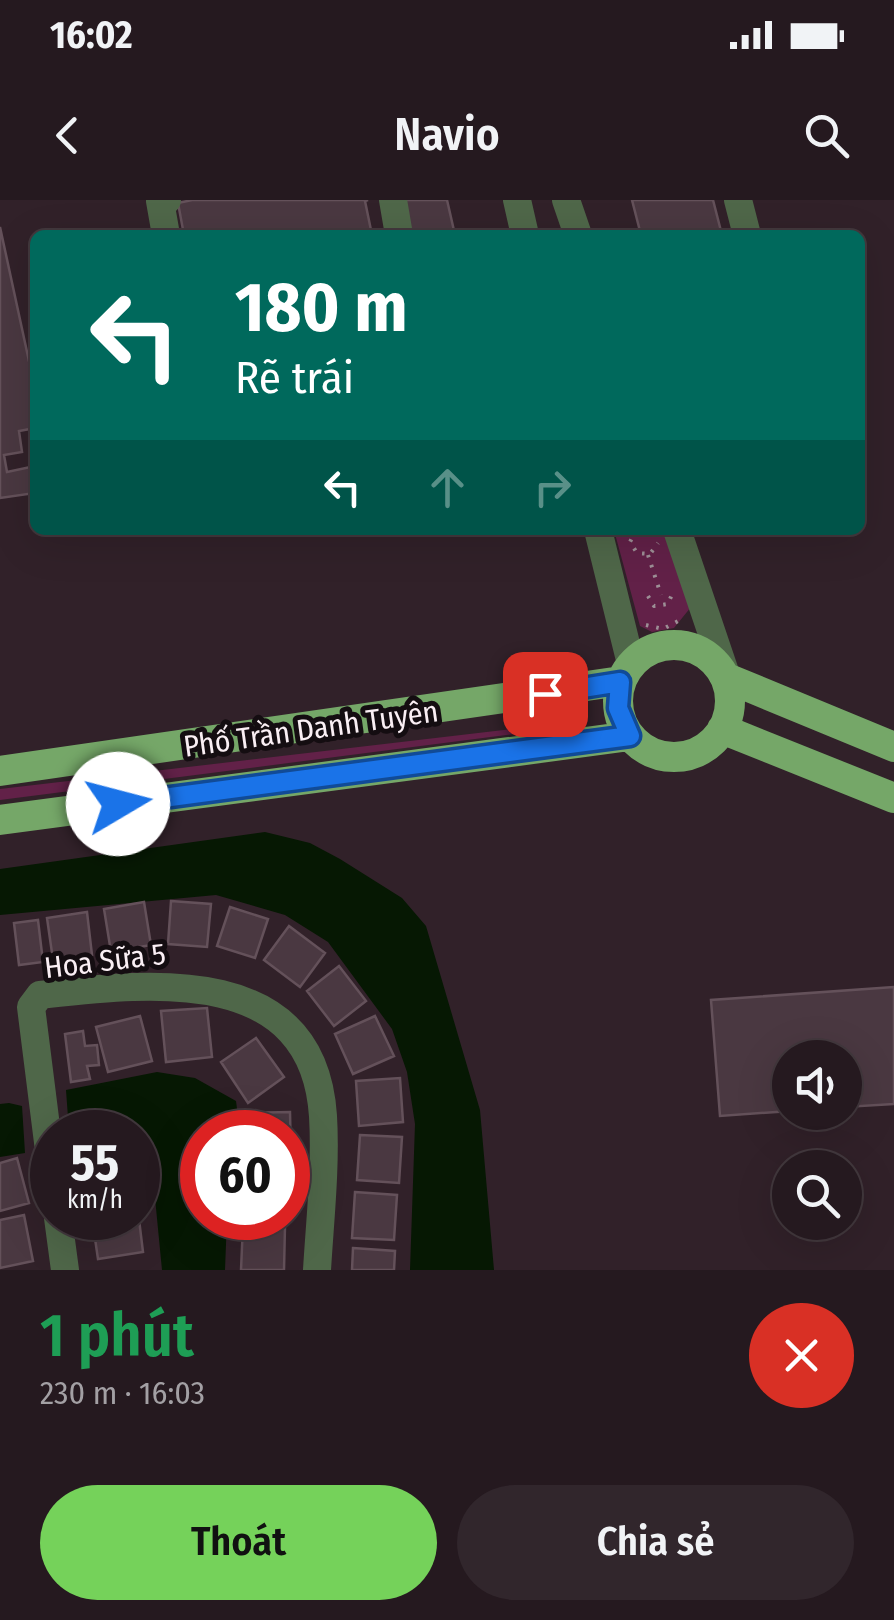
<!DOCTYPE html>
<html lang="vi">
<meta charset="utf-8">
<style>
:root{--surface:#25191f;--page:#31262c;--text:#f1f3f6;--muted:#a3a0a4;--line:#42383d;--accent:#75d25a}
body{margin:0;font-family:"Fira Sans Condensed",sans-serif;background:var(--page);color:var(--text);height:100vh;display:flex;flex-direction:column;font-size:38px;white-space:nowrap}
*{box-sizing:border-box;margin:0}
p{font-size:32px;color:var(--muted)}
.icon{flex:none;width:55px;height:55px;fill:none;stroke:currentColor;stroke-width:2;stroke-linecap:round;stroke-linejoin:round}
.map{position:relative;height:1070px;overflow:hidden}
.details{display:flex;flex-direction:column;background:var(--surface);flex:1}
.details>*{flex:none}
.guide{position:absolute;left:30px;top:30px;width:835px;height:305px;border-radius:15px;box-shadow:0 10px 40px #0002,0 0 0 2px var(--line);background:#00695c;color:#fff;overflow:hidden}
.tools{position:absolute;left:772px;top:840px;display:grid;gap:20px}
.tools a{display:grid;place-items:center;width:90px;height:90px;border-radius:50%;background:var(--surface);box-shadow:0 10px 40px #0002,0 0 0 2px var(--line);font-size:50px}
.speed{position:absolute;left:30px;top:910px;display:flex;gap:20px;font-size:50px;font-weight:700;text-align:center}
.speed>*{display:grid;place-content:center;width:130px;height:130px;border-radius:50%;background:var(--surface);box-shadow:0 10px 40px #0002,0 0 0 2px var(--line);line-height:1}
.speed small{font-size:25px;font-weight:400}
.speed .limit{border:15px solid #d22;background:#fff;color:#111}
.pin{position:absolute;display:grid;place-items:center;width:85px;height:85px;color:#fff;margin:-42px;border-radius:20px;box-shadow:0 5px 15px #0006}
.me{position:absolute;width:110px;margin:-55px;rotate:82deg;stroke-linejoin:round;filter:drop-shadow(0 0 8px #0008)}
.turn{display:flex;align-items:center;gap:35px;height:210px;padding:0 40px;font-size:45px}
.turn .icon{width:130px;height:130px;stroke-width:2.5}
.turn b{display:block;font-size:70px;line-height:85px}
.lanes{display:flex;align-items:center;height:95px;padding:0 40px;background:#0003;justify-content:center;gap:50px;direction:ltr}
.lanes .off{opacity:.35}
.round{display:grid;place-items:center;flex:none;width:105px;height:105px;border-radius:52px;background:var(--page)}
.overview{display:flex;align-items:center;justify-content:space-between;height:170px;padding:0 40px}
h1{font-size:60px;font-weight:600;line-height:75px;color:#1e9e55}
.primary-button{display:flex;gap:20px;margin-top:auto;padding:20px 40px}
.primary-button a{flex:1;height:115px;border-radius:60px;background:var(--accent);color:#111;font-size:40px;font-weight:600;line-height:115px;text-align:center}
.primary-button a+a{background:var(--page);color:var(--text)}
.status{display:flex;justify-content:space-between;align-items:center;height:70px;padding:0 50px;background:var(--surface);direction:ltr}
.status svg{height:28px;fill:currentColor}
header{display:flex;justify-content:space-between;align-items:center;height:130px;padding:0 40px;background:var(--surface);font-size:45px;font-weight:600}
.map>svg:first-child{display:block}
</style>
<div class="status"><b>16:02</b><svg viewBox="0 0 49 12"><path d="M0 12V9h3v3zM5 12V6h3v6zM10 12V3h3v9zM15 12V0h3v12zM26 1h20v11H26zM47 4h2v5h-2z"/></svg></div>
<header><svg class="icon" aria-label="back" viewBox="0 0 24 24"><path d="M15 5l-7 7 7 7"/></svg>Navio<svg class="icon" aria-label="search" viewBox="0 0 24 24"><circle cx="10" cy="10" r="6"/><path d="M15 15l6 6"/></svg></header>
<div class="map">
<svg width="894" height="1070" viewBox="0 0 894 1070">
<rect width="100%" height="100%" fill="#312129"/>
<path fill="#622148" d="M614,330h53l24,77 -17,21 -22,4 -12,-6z
M530,527l8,4 -538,69v-11z"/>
<path fill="#061803" d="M265,632l45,11 30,16 62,39 24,28 54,184 14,160h-84l5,-146 -8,-52 -15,-43 -64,-87 -43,-27 -69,-20 -216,20v-46z
M157,872l38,6 41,23 4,31h-38v86h25l-2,52h-63l-10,-103 -14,-35 -69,-1 -3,-41z
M9,903l13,3 3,47 -25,4v-53z"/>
<path fill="#4a3841" stroke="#64515a" stroke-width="2.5" d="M192,0h176l-3,1 7,34h-188l-6,-32z
M403,0h44l8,35h-45z
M632,0h81l9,35h-81z
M0,27l35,162v69l-5,-29 -11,2 3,21 -18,3 3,17 28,-6v27l-35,5z
M171,701l40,3 -4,43 -39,-3z
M144,702l7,43 -40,7 -7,-43z
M230,707l38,12 -13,39 -38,-12z
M87,712l5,43 -39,5 -6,-42z
M38,720l5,42 -24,3 -5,-42z
M289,726l36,27 -25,34 -36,-27z
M339,766l27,35 -32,25 -27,-35z
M894,787v117l-49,3v-49h-55v53l-70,5 -9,-116z
M207,808l5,49 -46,5 -5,-51z
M140,816l12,45 -44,11 -12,-45z
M375,816l19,40 -41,18 -18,-40z
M83,831l2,15 12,-1 2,20 -12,1 3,13 -19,3 -6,-48z
M256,838l28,39 -36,26 -27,-41z
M400,878l3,44 -44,4 -3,-45z
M290,912l1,45 -3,-25h-44v-19z
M360,935l42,2 -3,46 -42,-3z
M17,958l12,45 -29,8v-48z
M355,992l42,3 -3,45 -42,-2z
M138,1011l5,41 -45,7 -6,-41h46z
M24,1015l9,46 -33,7v-48z
M243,1024l42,2 -1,44h-43z
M353,1048l42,3 -1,19h-42z"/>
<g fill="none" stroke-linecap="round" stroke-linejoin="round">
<path stroke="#9d8f96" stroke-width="4" stroke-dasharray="2.5 8" stroke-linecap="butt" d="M636,330l-6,12 7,11 13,1 8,-11
M648,355l13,40
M648,396l6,10 14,-2 4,-10
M646,425l17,4 19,-10"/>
<path stroke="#4f6749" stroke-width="28" d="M393,0l6,35
M517,0l8,35
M566,0l12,35
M738,0l9,35
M166,35l-6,-34 7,-1
M598,330l33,134
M677,330l50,148
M52,974l-21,-167 9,-12c108,-12 273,-33 283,121 3,50 -3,104 -6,154
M58,1018l7,52"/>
<path stroke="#75a768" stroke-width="30" d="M618 501a56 56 0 1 1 112 0a56 56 0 1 1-112 0Z
M727,478l167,69
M722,529l172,69
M0,571l621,-90
M0,620l630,-84"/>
</g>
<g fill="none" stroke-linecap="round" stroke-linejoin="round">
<g stroke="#114b97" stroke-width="25">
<path id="route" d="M118,604l512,-68 -12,-28 2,-26 -75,12"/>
</g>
<use href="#route" stroke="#1a73e8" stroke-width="18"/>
</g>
<g text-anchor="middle" stroke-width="10" stroke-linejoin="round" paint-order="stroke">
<g font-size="30" fill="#faeff4" stroke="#140d11">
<text transform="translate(311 529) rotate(-8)" y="10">Phố Trần Danh Tuyên</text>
<text transform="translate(105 761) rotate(-7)" y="10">Hoa Sữa 5</text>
</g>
</g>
</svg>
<div class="tools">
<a><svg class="icon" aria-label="sound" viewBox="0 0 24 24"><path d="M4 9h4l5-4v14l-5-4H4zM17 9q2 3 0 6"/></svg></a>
<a><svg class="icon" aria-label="search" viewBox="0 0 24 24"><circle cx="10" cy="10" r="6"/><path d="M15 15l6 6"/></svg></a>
</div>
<div class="speed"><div>55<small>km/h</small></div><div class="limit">60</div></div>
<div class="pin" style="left:545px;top:494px;background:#d93025"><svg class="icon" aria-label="arrive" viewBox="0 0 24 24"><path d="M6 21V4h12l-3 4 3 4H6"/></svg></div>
<svg class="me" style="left:118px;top:604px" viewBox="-20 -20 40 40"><circle r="19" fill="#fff"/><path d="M0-13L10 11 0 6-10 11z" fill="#1a73e8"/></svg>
<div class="guide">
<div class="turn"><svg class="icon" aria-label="left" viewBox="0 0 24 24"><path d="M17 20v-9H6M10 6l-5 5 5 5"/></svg><div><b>180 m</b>Rẽ trái</div></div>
<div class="lanes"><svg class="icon" aria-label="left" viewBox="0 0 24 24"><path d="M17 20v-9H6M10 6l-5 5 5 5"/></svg><svg class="icon off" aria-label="ahead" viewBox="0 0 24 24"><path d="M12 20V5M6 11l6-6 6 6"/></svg><svg class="icon off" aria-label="right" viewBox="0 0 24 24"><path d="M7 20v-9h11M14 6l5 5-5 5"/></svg></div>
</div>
</div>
<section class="details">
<div class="overview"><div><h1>1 phút</h1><p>230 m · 16:03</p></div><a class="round" style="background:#d93025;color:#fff"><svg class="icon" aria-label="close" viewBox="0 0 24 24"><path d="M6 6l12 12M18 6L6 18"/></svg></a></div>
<div class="primary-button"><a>Thoát</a><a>Chia sẻ</a></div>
</section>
